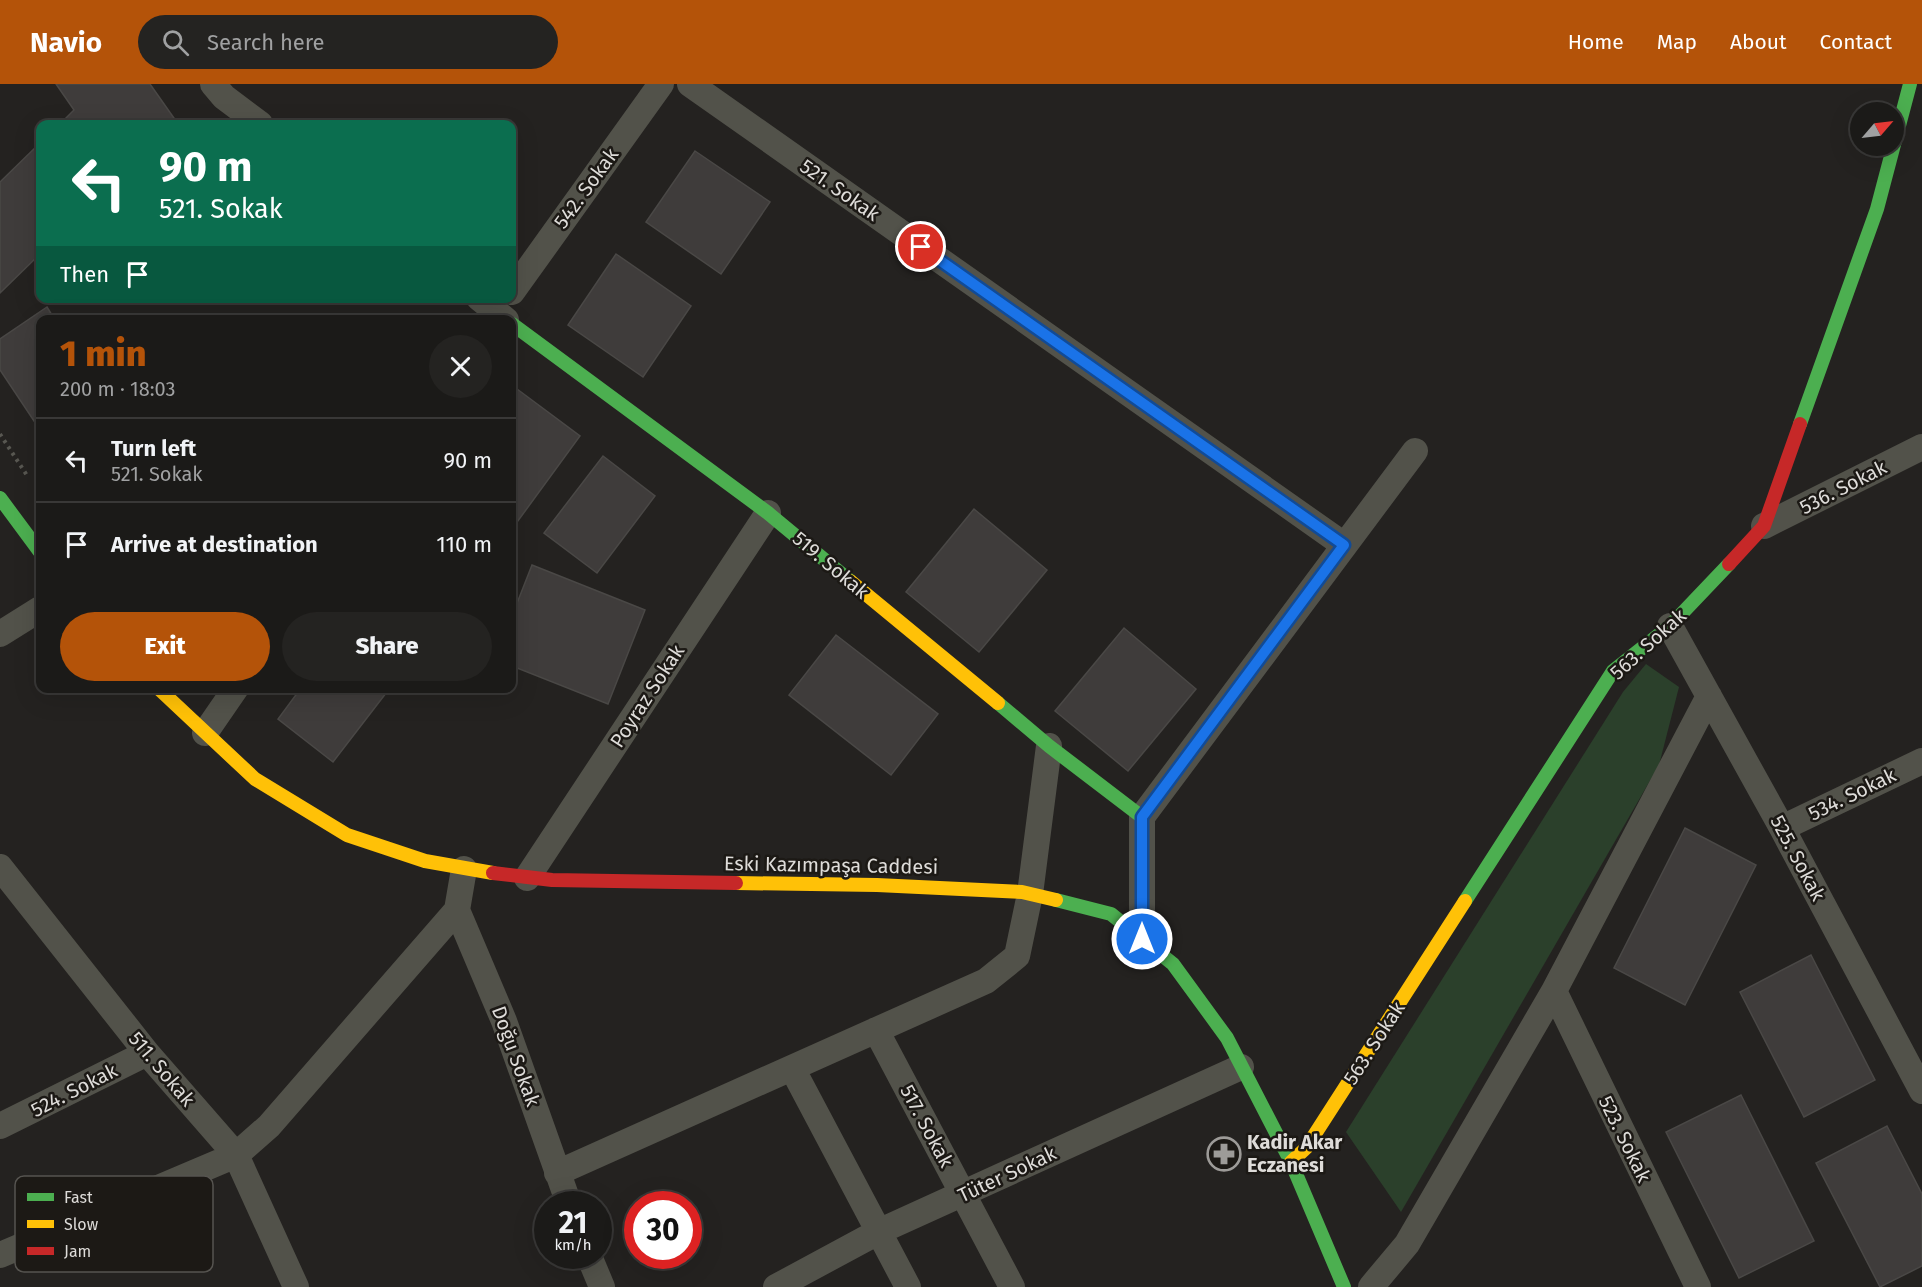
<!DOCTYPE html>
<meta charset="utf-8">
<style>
:root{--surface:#1b1a18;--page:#242321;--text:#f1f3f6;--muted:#a0a1a2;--line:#393837;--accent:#b45309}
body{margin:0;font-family:"Fira Sans",sans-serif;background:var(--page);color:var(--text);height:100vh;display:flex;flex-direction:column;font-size:22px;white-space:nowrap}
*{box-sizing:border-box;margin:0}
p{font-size:20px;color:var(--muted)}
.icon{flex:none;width:33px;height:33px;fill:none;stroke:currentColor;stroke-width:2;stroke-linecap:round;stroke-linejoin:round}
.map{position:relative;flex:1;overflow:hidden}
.drawer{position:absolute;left:36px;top:231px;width:480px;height:378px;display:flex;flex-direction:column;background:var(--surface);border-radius:12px;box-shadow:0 6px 24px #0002,0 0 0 2px var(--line)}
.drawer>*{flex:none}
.guide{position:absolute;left:36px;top:36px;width:480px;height:183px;border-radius:12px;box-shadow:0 6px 24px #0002,0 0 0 2px var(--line);background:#0b6e4f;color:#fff;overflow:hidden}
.needle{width:39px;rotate:62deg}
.buttons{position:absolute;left:1850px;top:18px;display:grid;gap:12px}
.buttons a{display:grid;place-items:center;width:54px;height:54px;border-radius:50%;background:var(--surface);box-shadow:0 6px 24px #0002,0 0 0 2px var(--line);font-size:30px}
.speed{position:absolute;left:534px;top:1107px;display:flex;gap:12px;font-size:30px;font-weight:700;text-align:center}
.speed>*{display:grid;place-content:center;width:78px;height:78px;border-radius:50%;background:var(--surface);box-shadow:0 6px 24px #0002,0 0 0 2px var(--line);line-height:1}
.speed small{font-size:15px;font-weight:400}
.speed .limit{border:9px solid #d22;background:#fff;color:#111}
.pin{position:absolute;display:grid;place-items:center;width:51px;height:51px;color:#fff;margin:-26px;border:3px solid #fff;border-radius:50%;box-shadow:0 2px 6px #0007}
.me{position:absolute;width:66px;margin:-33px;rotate:0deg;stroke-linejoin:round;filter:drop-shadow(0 0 4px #0008)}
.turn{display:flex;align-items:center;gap:21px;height:126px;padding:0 24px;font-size:27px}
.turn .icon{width:78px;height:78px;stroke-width:2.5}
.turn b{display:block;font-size:42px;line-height:51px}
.then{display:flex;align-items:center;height:57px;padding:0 24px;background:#0003;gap:12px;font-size:22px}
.round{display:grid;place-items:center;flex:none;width:63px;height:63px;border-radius:32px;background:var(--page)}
.overview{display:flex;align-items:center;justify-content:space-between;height:102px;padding:0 24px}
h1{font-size:36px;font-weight:800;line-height:45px;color:var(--accent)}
.cta{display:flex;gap:12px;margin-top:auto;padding:12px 24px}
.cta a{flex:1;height:69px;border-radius:36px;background:var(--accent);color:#fff;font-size:24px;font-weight:800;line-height:69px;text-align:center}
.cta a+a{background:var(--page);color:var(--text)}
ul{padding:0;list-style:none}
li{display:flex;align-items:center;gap:18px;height:84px;padding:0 24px;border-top:2px solid var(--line)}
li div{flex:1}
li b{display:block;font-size:22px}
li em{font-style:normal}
header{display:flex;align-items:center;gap:36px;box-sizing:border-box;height:84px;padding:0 30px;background:var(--accent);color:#fff}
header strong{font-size:28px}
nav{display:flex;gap:33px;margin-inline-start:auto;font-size:21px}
.search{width:420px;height:54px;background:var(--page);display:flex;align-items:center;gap:15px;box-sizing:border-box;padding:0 21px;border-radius:33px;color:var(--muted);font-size:22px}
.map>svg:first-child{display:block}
</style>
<header>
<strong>Navio</strong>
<div class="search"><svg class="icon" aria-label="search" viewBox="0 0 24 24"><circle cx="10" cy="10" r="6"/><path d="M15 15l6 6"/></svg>Search here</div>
<nav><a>Home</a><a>Map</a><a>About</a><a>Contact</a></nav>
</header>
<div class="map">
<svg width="1922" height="1203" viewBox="0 0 1922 1203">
<rect width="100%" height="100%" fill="#242220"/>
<path fill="#2b402b" d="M1646,580l33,23 -20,78 -258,447 -55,-80 277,-440z"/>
<path fill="#3f3c3b" stroke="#4a4846" stroke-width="1.5" d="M56,0h94l26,37 -3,3h-113l14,-14z
M40,59v111l-40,39v-111z
M695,67l75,51 -49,72 -75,-52z
M616,170l75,52 -48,71 -75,-52z
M47,223l8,13h-15v110l-40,-60v-31z
M513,302l67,50 -68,93v-141z
M603,372l52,40 -58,77 -53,-40z
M974,425l73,61 -68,82 -73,-60z
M532,481l113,45 -37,94 -96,-38v-50z
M1124,544l72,61 -68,82 -73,-60z
M836,551l102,79 -47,61 -102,-80z
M301,604h89l-57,74 -55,-43z
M1685,744l71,37 -71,140 -71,-37z
M1811,871l64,125 -71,37 -64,-125z
M1741,1011l73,146 -75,37 -73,-146z
M1887,1042l35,68v72l-42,21 -64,-124z"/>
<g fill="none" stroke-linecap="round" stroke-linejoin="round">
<path stroke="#585751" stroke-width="4" stroke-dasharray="3 4.5" stroke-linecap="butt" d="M0,350l28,43"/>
<path stroke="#52524a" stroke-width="26" d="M213,0l11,13 36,27
M690,0l654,461
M512,208l149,-208
M479,214l27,22
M1764,442l158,-79
M1670,542l112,202 140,263
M0,550l40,-25
M205,649l31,-45
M1782,744l140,-67
M0,783l147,186 89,102 60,132
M527,794l241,-365
M457,826l47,111 65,183
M1142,855v-122l273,-366
M1554,907l144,296
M876,946l136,257
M792,984l116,219
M0,1042l147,-73
M557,1089l429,-192 31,-25 13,-62 19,-148
M0,1171l236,-100 33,-29 188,-216 7,-41
M589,1172l13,31
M776,1203l102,-55 363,-165
M1371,1203l36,-43 147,-253 155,-295"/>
<path stroke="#4caf50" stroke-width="14" d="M512,240l256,189 82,68
M1800,340l77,-215 33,-125
M0,414l40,54
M998,619l51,43 93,71
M1056,816l55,14 62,50 54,74 64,124 53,125
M1465,817l148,-230 57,-45 59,-62"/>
<path stroke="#ffc107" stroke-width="14" d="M850,497l148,122
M158,604l97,91 92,56 78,26 68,12
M736,799l141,2 145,7 34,8
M1291,1078l15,-14 159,-247"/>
<path stroke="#c62828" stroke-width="14" d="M1729,480l35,-38 36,-102
M493,789l59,7 184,3"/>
</g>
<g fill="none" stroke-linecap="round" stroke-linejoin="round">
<g stroke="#114b97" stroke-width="15">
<path id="route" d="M921,163l423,298 -202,272v122"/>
</g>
<use href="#route" stroke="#1a73e8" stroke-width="10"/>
</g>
<defs>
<g id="pharmacy-ring" transform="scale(1.725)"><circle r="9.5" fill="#1c1915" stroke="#9d9b98" stroke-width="1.5"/><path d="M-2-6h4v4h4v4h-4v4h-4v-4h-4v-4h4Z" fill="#9d9b98"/></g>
</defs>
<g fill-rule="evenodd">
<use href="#pharmacy-ring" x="1224" y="1070"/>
</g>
<g text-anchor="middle" stroke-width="5" stroke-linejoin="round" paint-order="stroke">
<g font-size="20" fill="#dedcd9" stroke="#1c1915">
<text transform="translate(586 104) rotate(-54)" y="7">542. Sokak</text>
<text transform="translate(840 106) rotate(35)" y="7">521. Sokak</text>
<text transform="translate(1843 403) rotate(-27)" y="7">536. Sokak</text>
<text transform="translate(831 481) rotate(40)" y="7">519. Sokak</text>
<text transform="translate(1648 560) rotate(-42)" y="7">563. Sokak</text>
<text transform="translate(647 612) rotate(-57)" y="7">Poyraz Sokak</text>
<text transform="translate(1852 710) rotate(-26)" y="7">534. Sokak</text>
<text transform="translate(1798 774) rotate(62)" y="7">525. Sokak</text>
<text transform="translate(831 781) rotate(1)" y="7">Eski Kazımpaşa Caddesi</text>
<text transform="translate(1374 959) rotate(-57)" y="7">563. Sokak</text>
<text transform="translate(516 972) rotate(70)" y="7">Doğu Sokak</text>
<text transform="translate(162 985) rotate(50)" y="7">511. Sokak</text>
<text transform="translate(74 1006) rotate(-27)" y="7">524. Sokak</text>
<text transform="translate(927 1042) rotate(62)" y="7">517. Sokak</text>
<text transform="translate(1625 1055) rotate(64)" y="7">523. Sokak</text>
<text transform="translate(1007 1090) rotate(-25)" y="7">Tüter Sokak</text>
</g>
<g font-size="20" font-weight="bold" fill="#dedcd9" stroke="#1c1915" text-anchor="start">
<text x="1247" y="1065">Kadir Akar<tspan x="1247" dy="23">Eczanesi</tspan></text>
</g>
</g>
<rect x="15" y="1092" width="198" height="96" rx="9" fill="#1c1915" stroke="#565450" stroke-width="1.5"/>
<rect x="27" y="1109" width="27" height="8" fill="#4caf50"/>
<rect x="27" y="1136" width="27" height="8" fill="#ffc107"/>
<rect x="27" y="1163" width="27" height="8" fill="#c62828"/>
<g font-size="16" fill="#dedcd9">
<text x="64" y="1119">Fast</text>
<text x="64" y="1146">Slow</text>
<text x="64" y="1173">Jam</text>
</g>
</svg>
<div class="buttons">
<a><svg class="needle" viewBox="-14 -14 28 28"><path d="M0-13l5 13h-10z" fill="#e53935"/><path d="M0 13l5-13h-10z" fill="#a0a1a2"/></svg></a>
</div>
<div class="speed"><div>21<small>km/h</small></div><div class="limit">30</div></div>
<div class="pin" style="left:921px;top:163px;background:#d93025"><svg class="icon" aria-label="arrive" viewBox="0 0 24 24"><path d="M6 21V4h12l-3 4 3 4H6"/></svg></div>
<svg class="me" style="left:1142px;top:855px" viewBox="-20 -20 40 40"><circle r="17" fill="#1a73e8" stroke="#fff" stroke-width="3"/><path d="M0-11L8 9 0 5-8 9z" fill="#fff"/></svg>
<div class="guide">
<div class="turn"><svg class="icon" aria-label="left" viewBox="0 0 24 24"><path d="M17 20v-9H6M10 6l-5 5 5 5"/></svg><div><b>90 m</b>521. Sokak</div></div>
<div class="then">Then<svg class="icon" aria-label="arrive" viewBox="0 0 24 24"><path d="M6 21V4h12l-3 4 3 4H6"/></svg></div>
</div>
<section class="drawer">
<div class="overview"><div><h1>1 min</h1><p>200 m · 18:03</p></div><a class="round"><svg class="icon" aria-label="close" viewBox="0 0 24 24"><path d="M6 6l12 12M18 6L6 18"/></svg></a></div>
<ul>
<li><svg class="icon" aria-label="left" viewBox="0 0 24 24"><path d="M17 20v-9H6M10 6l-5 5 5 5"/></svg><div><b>Turn left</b><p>521. Sokak</p></div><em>90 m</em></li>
<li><svg class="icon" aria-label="arrive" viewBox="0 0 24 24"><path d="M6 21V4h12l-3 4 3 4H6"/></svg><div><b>Arrive at destination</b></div><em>110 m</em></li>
</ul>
<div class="cta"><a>Exit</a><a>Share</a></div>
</section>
</div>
